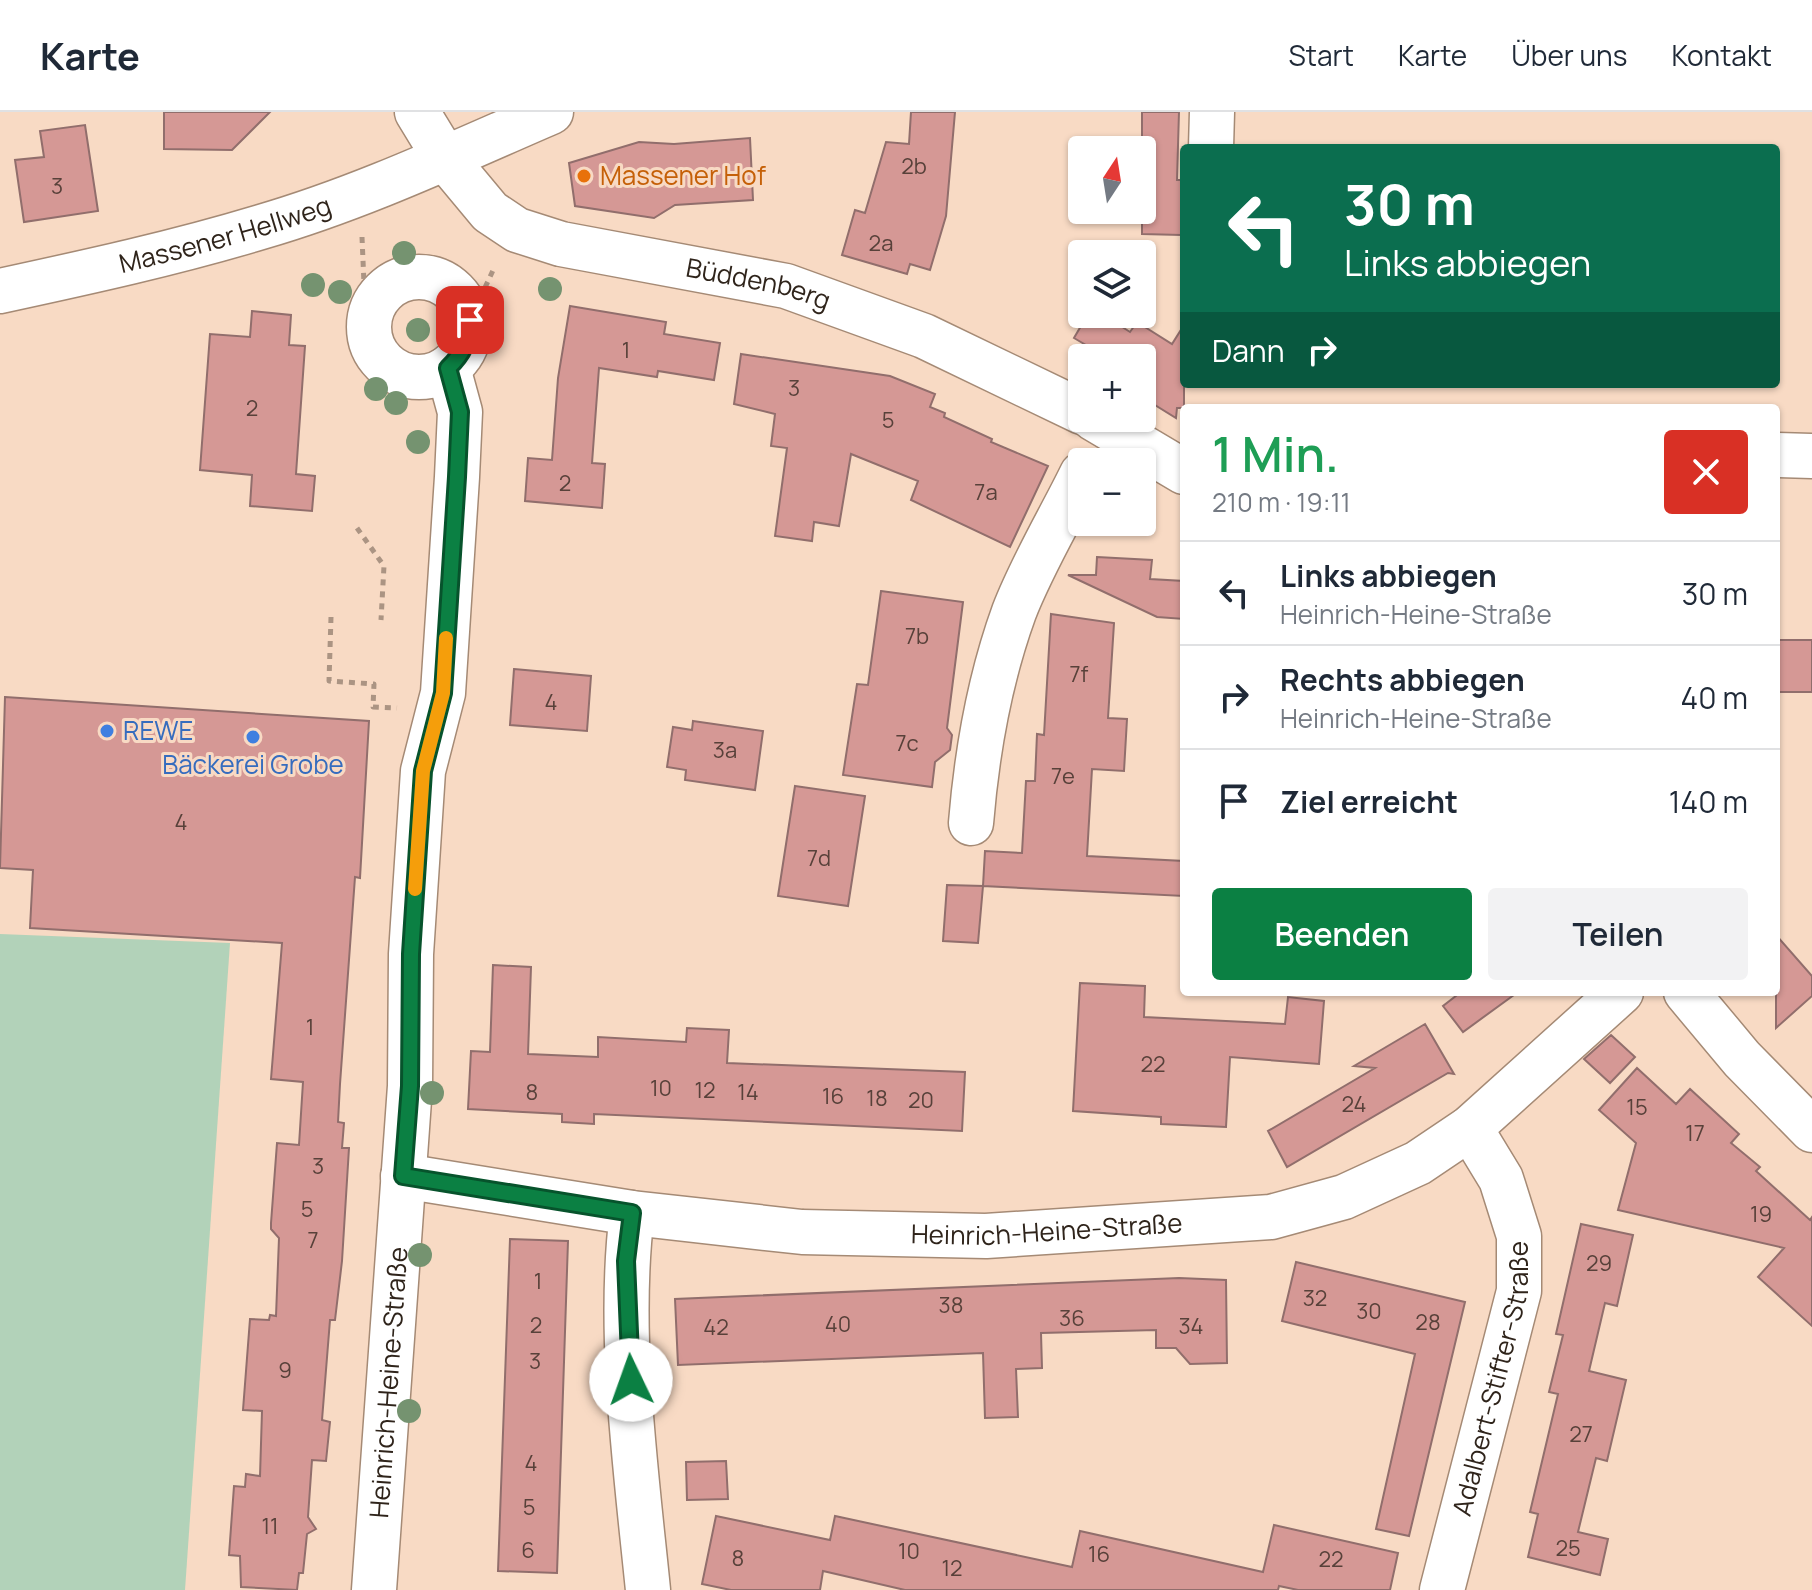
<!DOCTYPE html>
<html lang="de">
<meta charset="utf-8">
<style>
:root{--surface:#fff;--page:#f2f2f3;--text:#1f2937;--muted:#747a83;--line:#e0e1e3;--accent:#0b8043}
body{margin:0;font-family:Manrope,sans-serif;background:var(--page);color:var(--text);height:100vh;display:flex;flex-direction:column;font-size:30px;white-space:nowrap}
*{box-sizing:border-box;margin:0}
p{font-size:26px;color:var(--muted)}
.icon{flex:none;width:44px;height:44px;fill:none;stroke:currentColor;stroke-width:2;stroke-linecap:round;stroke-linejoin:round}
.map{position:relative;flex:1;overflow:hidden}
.panel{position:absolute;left:1180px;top:292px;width:600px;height:592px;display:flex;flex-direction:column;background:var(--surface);border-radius:8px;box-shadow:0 2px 6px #0004}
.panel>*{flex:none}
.guide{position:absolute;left:1180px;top:32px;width:600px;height:244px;border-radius:8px;box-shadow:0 2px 6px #0004;background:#0b6e4f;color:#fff;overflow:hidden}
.needle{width:52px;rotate:12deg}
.tools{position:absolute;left:1068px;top:24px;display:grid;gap:16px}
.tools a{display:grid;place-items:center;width:88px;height:88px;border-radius:8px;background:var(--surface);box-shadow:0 2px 6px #0004;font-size:40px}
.pin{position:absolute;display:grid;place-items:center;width:68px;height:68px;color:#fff;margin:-34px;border-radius:16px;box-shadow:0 4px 12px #0006}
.me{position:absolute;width:88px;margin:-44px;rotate:357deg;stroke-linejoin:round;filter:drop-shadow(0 0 6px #0008)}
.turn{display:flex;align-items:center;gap:28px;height:168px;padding:0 32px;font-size:36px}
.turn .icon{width:104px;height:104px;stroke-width:2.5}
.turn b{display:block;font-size:56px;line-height:68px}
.then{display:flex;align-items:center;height:76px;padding:0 32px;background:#0003;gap:16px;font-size:30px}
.round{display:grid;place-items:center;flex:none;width:84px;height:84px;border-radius:8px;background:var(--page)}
.overview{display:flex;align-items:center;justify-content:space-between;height:136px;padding:0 32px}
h1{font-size:48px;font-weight:600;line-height:60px;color:#1e9e55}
.primary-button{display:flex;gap:16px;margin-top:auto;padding:16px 32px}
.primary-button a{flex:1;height:92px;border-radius:8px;background:var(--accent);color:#fff;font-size:32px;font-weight:600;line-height:92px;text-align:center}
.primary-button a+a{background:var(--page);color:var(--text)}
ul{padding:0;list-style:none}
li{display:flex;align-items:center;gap:24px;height:104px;padding:0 32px;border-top:2px solid var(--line)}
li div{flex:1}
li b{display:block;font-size:30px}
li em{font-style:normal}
header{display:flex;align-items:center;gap:48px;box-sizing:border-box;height:112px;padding:0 40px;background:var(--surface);border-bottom:2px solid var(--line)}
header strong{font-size:38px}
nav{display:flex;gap:44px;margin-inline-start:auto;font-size:28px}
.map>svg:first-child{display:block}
</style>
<header>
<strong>Karte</strong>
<nav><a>Start</a><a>Karte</a><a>Über uns</a><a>Kontakt</a></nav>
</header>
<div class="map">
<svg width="1812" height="1478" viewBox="0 0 1812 1478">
<rect width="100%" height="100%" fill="#f8dac4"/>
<path fill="#b2d2b9" d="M0,822l230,9 -45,647h-185z"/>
<path fill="#d59895" stroke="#916e6c" stroke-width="2" d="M164,0h106l-38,38 -68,-1z
M911,0h44l-9,104 -16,54 -20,-6 -3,10 -65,-19 13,-45 10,3 21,-71 23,2z
M1142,0h37l-2,68h5l-1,55 -39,-1z
M85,13l13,86 -74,11 -9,-62 29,-3 -4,-26z
M750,26l3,62 -78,5 -21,13 -79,-12 -6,-43 70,-21 35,2z
M570,194l96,16 -2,12 56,9 -6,37 -56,-9 -1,6 -58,-9 -7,95 13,1 -3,44 -77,-7 3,-43 24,2 6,-82z
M252,199l39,4 -2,30 16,1 -9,128 19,2 -3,35 -62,-5 2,-31 -52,-5 10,-136 40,3z
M1088,202h14l28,18 7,-10 35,22 12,-19v83h-7l-1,10 -34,-21v-39h-34l-34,-20z
M741,242l149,22 45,18 -5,13 15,6 -1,4 48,22 -1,3 57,24 -38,81 -99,-47 7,-19 -67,-27 -12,72 -25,-4 -2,19 -37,-5 12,-88 -16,-2 4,-32 -41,-10z
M1097,445l55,3 -2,19 34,2v38l-27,-2 -89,-42h28z
M881,479l82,11 -16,126 5,7 -2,15 -15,12 -3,25 -89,-12 14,-91 11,1z
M1051,502l63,9 -6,95 19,1 -3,52 -32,-2 -5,87 97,5v35l-201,-10 2,-35 37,2 4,-72h9l2,-47 7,1z
M1779,528h33v52h-33z
M514,557l77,7 -4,55 -77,-6z
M5,585l364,24 -9,157 -5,-1 -15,207 -2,38 6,1 -2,25h7l-7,113 -7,59h-5l-8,100 8,2 -4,39 -14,-1 -4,57 8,12 -9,5 -4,39h-4l-2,17 -56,-3 -1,-31 -11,-1 5,-69 11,1 1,-13 14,2 2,-65 -19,-1 7,-91 19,1 1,-5 6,1 3,-78 -8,-9v-6l6,-80 22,2 4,-63 -32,-3 11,-136 -252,-15 3,-58 -33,-2z
M693,609l70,10 -8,59 -70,-10 1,-10 -19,-3 6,-40 19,3z
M795,674l70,10 -17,110 -70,-10z
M947,773l36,1 -5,57 -35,-2z
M1776,823l36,41v20l-36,32z
M493,853l38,2 -3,87 70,3v-20l88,5 1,-14 42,2 -2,33 238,9 -3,59 -368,-17v10l-32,-2v-8l-94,-5 3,-58 19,1z
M1080,871l65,3 -1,31 141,7 3,-27 36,4 -5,63 -89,-7 -4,70 -65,-3v-7l-88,-6z
M1461,880h57l-55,40 -20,-26z
M1425,912l29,50 -6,-1 -161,94 -19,-36 107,-63 -21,-2z
M1611,923l24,22 -25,26 -26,-24z
M1637,956l39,36 14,-15 49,45 -8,9 29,24 -4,4 54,49 2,-3v109l-54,-49 26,-29 -166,-38 18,-67 -37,-33z
M1581,1112l52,11 -16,71 -12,-3 -16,68 37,9 -19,81 -11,-3 -18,74 30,7 -8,36 -72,-18 10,-43 -8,-2 28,-118 -9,-2 14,-57 -7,-1z
M510,1127l58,2 -11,332 -59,-2z
M1296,1150l169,40 -56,234 -33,-7 39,-175 -133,-33z
M1179,1166l47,2 1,83 -37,1 -14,-16h-20v-18l-115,3 1,35 -26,1 2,48 -33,1 -2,-65 -305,12 -3,-66z
M726,1349l2,38 -41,1 -1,-38z
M716,1404l114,24 5,-24 237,51 8,-36 183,41 11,-47 124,28 -8,37h-92l-19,-4 -1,4h-373l-82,-19 -3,19h-89l-29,-6z"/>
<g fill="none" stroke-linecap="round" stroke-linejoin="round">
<g stroke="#a58a75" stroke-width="47">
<g id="minor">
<path id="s1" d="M417,0l28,46 45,54 27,18 44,14 225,42 138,50 158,76"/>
<path d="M1211,36l1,-36"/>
<circle cx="419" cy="215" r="50"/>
<path d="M1093,306l91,54"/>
<path d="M1776,343l36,1"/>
<path d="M971,711c6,-73 18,-142 43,-211 18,-47 46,-93 68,-138"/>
<path d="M1686,880l56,67 70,71"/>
<path id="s2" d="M403,1064l229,37 170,19 184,4 285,-19 73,-20 74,-34 52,-35 151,-136"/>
<path d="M632,1101c-15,120 4,257 16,377"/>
<path id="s3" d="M374,1478l36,-504 1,-132 12,-183 20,-78 14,-216 3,-65 -12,-44"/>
<path id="s4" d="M1442,1478l77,-299v-55l-18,-57 -31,-51"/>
</g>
</g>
<g stroke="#a58a75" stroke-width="47">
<g id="major">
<path id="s5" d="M0,179c88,-19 175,-38 261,-64 100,-29 195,-74 290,-115"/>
</g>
</g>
<path stroke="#ab9483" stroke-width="5" stroke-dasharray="6 6" stroke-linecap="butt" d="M362,125l2,47 9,22
M470,208l25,-54
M357,416l27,38 -3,54
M331,505l-2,64 45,3 -1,23 24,1"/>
<use href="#minor" stroke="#fff" stroke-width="44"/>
<use href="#major" stroke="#fff" stroke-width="44"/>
</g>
<g fill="#759370">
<circle cx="404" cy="141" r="12"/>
<circle cx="313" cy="173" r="12"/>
<circle cx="550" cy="177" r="12"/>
<circle cx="340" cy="180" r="12"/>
<circle cx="418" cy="218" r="12"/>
<circle cx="376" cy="277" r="12"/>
<circle cx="396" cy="291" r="12"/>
<circle cx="418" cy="330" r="12"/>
<circle cx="432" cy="981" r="12"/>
<circle cx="420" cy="1143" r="12"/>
<circle cx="409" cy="1299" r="12"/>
</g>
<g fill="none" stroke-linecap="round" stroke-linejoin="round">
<g stroke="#07532c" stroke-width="20">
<path id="route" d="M470,208c-2,21 -6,33 -22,48l12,44 -3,65 -14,216 -20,78 -12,183 -1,132 -7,90 229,37 -6,48 5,119"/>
</g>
<use href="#route" stroke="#0b8043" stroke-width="14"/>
<path stroke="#f59e0b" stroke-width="14" d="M415,777l8,-118 20,-78 3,-55"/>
</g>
<circle fill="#e8710a" stroke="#f8dac4" stroke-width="3" cx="584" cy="64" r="8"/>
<g fill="#3f7fe0" stroke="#f8dac4" stroke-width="3">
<circle cx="107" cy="619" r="8"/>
<circle cx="253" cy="625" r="8"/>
</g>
<g text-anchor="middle" stroke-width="6" stroke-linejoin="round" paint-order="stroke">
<g font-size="22" fill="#58413a">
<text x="914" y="62">2b</text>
<text x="57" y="82">3</text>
<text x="881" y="139">2a</text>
<text x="626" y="246">1</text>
<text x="794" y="284">3</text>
<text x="252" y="304">2</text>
<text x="888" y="316">5</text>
<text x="565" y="379">2</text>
<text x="986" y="388">7a</text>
<text x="917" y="532">7b</text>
<text x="1079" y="570">7f</text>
<text x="551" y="598">4</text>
<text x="907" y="639">7c</text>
<text x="725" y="646">3a</text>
<text x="1063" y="672">7e</text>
<text x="181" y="718">4</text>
<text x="819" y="754">7d</text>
<text x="310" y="923">1</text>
<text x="1153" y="960">22</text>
<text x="661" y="984">10</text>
<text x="705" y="986">12</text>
<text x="532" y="988">8</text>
<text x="748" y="988">14</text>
<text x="833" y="992">16</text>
<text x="877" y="994">18</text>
<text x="921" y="996">20</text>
<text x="1354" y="1000">24</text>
<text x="1637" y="1003">15</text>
<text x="1695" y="1029">17</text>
<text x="318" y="1062">3</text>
<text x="307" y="1105">5</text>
<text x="1761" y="1110">19</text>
<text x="313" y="1136">7</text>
<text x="1599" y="1159">29</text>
<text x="538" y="1177">1</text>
<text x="1315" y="1194">32</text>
<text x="951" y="1201">38</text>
<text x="1369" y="1207">30</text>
<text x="1072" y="1214">36</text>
<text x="1428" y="1218">28</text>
<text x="838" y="1220">40</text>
<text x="536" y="1221">2</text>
<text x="1191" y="1222">34</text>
<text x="716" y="1223">42</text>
<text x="535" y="1257">3</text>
<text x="285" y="1266">9</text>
<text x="1581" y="1330">27</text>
<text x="531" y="1359">4</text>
<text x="529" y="1403">5</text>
<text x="270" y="1422">11</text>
<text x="1568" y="1444">25</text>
<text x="528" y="1446">6</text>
<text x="909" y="1447">10</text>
<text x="1099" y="1450">16</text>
<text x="738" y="1454">8</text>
<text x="1331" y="1455">22</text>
<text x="952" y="1464">12</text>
</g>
<g font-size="26" fill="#c56008" stroke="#f8dac4" text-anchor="start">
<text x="600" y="73">Massener Hof</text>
</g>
<g font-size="26" fill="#2f241b" stroke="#f8dac4">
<text dy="9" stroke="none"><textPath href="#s5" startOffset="232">Massener Hellweg</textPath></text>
<text dy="9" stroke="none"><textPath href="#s1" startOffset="404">Büddenberg</textPath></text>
<text dy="9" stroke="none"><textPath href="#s2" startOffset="648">Heinrich-Heine-Straße</textPath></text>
<text dy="9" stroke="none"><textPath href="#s4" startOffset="218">Adalbert-Stifter-Straße</textPath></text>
<text dy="9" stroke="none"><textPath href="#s3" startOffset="208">Heinrich-Heine-Straße</textPath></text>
</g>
<g font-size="26" fill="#366cbe" stroke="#f8dac4" text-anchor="start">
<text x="123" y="628">REWE</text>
<text x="253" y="662" text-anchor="middle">Bäckerei Grobe</text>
</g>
</g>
</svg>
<div class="tools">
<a><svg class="needle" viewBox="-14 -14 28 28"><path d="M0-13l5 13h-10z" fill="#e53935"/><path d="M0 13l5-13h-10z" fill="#747a83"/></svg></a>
<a><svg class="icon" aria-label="layers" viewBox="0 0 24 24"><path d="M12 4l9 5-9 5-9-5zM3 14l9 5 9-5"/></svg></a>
<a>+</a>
<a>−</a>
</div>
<div class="pin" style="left:470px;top:208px;background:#d93025"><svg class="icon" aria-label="arrive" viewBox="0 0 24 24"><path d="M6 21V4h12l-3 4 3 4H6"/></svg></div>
<svg class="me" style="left:631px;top:1268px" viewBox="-20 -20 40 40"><circle r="19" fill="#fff"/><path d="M0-13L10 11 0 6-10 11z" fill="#0b8043"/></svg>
<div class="guide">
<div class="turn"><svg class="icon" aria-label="left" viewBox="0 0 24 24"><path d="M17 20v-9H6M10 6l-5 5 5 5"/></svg><div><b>30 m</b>Links abbiegen</div></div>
<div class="then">Dann<svg class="icon" aria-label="right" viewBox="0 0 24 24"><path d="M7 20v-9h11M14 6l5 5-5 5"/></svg></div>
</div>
<section class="panel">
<div class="overview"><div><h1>1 Min.</h1><p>210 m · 19:11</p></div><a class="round" style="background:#d93025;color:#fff"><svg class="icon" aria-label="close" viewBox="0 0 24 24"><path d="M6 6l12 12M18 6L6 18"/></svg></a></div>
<ul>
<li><svg class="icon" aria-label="left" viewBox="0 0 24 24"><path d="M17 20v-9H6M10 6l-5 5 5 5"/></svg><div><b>Links abbiegen</b><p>Heinrich-Heine-Straße</p></div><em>30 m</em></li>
<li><svg class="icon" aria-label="right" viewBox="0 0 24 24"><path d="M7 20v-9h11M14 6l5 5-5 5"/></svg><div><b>Rechts abbiegen</b><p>Heinrich-Heine-Straße</p></div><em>40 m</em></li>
<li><svg class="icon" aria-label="arrive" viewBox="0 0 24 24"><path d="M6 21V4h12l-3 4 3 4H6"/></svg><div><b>Ziel erreicht</b></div><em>140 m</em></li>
</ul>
<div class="primary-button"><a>Beenden</a><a>Teilen</a></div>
</section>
</div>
